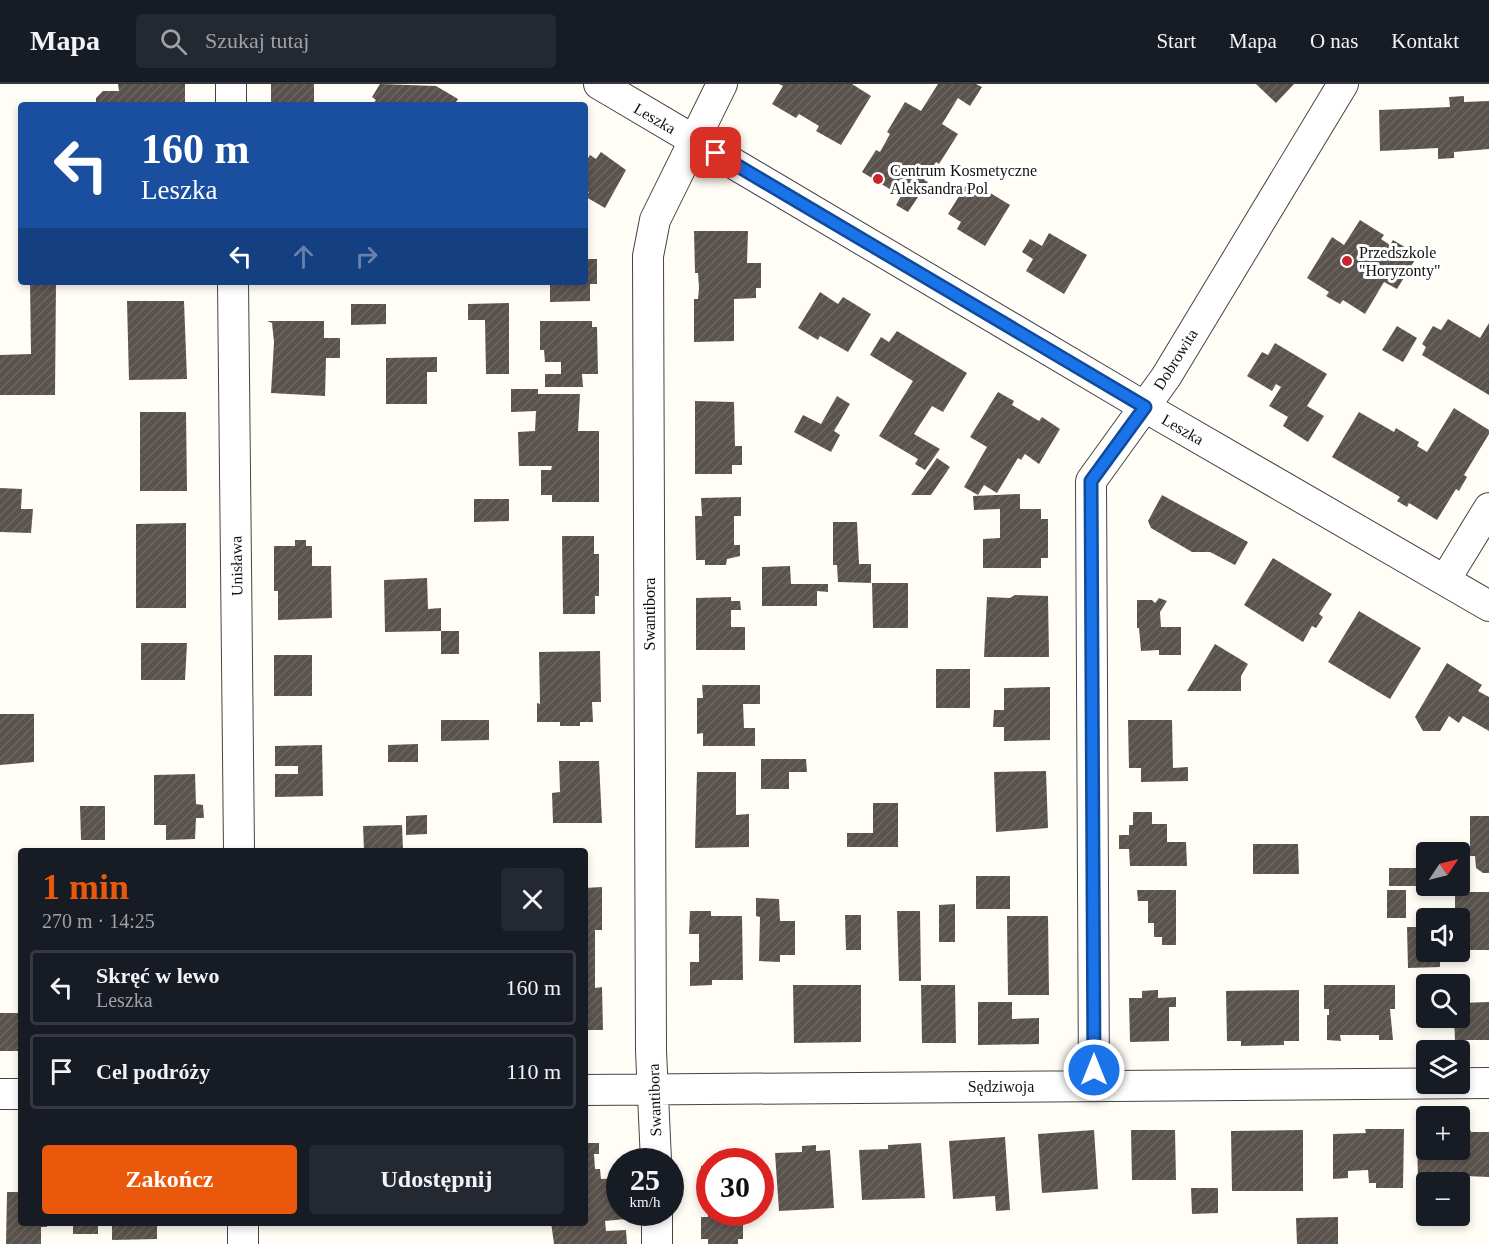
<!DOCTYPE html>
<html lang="pl">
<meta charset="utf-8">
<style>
:root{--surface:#171b24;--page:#242831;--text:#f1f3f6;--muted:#9ea1a6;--line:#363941;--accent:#ea580c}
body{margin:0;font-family:"Times New Roman",serif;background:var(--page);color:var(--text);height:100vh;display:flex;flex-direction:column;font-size:22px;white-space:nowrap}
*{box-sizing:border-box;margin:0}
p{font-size:20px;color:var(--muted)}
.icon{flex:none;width:33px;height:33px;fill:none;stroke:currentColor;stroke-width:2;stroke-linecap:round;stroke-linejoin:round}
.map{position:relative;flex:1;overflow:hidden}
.side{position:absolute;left:18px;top:764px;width:570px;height:378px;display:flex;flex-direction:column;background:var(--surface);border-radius:6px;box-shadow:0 3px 9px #0003}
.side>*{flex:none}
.guide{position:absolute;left:18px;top:18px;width:570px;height:183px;border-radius:6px;box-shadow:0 3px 9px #0003;background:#1a4fa0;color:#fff;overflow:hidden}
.needle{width:39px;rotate:55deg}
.controls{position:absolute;left:1416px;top:758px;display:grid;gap:12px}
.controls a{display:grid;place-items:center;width:54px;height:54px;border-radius:6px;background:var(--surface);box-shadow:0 3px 9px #0003;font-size:30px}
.speed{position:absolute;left:606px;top:1064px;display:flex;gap:12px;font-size:30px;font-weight:700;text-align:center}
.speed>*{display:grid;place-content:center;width:78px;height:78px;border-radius:50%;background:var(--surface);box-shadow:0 3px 9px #0003;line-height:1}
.speed small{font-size:15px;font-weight:400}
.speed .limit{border:9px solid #d22;background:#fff;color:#111}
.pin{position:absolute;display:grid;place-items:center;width:51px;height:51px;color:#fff;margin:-26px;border-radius:12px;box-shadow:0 3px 9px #0006}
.me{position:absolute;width:66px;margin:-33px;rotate:0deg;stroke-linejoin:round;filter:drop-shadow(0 0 4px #0008)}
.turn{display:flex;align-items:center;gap:21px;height:126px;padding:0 24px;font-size:27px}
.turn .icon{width:78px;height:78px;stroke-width:2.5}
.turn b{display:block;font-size:42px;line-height:51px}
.lanes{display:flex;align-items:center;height:57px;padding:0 24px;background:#0003;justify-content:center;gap:30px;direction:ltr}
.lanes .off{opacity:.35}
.round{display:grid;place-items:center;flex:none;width:63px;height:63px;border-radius:6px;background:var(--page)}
.head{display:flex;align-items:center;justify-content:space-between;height:102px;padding:0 24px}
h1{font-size:36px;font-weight:700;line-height:45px;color:var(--accent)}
.cta{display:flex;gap:12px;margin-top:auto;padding:12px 24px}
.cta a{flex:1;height:69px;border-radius:6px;background:var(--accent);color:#fff;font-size:24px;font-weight:700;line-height:69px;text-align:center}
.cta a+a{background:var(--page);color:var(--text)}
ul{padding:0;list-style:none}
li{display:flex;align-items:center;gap:18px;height:75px;margin:0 12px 9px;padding:0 12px;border:3px solid var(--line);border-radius:6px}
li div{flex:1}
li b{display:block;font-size:22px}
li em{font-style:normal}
header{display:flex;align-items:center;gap:36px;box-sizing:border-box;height:84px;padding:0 30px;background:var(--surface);border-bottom:2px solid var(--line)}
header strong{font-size:28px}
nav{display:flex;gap:33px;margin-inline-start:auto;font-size:21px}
.search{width:420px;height:54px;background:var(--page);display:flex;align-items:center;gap:15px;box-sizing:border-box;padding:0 21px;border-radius:6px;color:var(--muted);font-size:22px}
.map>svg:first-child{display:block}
</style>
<header>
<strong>Mapa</strong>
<div class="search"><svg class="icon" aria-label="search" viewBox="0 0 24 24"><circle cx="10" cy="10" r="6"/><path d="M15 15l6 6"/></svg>Szukaj tutaj</div>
<nav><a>Start</a><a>Mapa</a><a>O nas</a><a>Kontakt</a></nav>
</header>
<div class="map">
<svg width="1489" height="1160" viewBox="0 0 1489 1160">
<defs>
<pattern id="building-hatch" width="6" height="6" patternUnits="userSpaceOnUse" patternTransform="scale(1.5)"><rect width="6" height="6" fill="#5a524d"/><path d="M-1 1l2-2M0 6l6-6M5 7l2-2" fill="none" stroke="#6d6662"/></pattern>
</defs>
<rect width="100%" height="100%" fill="#fffdf5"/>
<path fill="url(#building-hatch)" d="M118,0h67v21h-89v-7l7,-7h16z
M271,0h43v21h-43z
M380,0l56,2 22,13 -4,6h-82l4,-5 -4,-3z
M779,0h73l19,12 -30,49 -25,-14 3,-5 -20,-12 -3,4 -24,-14 11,-18z
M938,0h38l6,3 -12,19 -12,-8 -16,26 16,10 -19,30 -3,-2 -12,18 4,2 -20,30 -12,-7 5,-9 -39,-24 14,-22 4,2 10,-18 -3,-2 18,-30 16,9z
M1256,0h38l-18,19z
M1464,12v6l25,-1v48l-35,3v6l-16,1v-11l-58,3 -1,-41 71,-3 -1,-10z
M601,68l25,18 -21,38 -19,-11 3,-5 -4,-2v-26l5,-9 6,4z
M969,96l41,25 -25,41 -28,-17 4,-7 -13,-8z
M1360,136l24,15 -3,4 9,6 3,-5 25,15 -21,34 -13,-7 -19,32 -22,-14 -3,4 -14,-8 3,-4 -22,-14 25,-41 12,8z
M694,147h54l-1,32h14v25h-5v10l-22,1v42l-40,1v-43h4l1,-11 -1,-15h-3z
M1049,149l38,22 -23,39 -38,-23 7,-12 -11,-7 8,-13 12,7z
M585,175h12v25h-7v17l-40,1v-20h35z
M30,198h26l-1,113h-55v-40l31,-1z
M820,208l18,12 5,-7 28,17 -23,38 -28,-16 -2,4 -20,-12z
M127,217h57l3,78 -58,1z
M509,219v71h-23l-1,-54h-17v-16z
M351,220h35v20l-35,1z
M1448,235l32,19 9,-15v72l-67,-40 4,-8 -4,-3 11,-18 8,4z
M267,237h57v17h16v20h-14l-1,38 -54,-3 3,-51 -2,-19z
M540,237h52v6h5l1,47h-16l1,13h-38v-13h16v-12h-16l-1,-12h-4z
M1397,242l20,12 -14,24 -21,-12z
M897,247l70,42 -24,39 -11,-6 -18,28 26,15 -15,21 -10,-6 3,-5 -39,-23 34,-55 -43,-26 11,-18 8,5z
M1275,259l52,31 -20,32 17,10 -16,26 -25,-16 5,-9 -19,-11 12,-19 -5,-3 -4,7 -25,-15 15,-24 6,3z
M437,273v15h-10v32h-41v-46z
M511,305h27v5h42l-2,37h21v71h-47v-7h-11v-25h10l1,-4h-33l-1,-34 17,-1 1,-20 -25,1z
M998,308l16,9 -2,4 27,16 3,-4 18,12 -21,35 -14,-10 -4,6 -3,-2 -21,35 -13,-8 -6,10 -14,-8 23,-40 -17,-10z
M837,312l13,8 -16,27 6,4 -9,17 -37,-20 9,-17 18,9z
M695,317l39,1 1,44h7v19h-10v9h-37z
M1454,324l35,22v4l-25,41 3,2 -8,14 -3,-2 -19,31 -28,-17 -2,4 -10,-6 3,-4 -68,-40 27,-45 35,20 2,-4 23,14 -2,4 10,6z
M140,328h46l1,79h-47z
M937,374l13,9 -19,28h-20z
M0,404l22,1 -1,20h12l-2,24 -31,-1z
M1020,410v15h21v10h7v39h-7v10h-58v-29l17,-1v-29l-26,1 -1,-14z
M1162,411l86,47 -13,23 -25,-13h-18l-41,-24 -3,-7z
M741,413v19h-7v29h6v11l-13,3 -1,6h-21v-5h-9l-1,-44h7l-1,-18z
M474,415h35v22l-35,1z
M833,438h24l2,42h12v19l-33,-1 -1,-17h-4z
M186,439v85h-50v-84z
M562,452h32v18h5v42h-4v18h-32z
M295,456h11v6h6v20h19l1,52 -54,2v-29h-4v-45h21z
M1273,474l59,36 -13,20 4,3 -7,11 -4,-2 -9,16 -59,-37z
M790,482l1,18h37v8l-11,-1v15h-55v-39z
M427,494l1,31 13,-1v23l-56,1 -1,-52z
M872,499h36v45h-35z
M1015,511l33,1 1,61h-65l3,-60 23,1z
M731,513v4h9l1,9h-10v17h14v23h-49v-52z
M1159,514l8,3 -7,11 1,15h20v28h-22v-5l-18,1 -2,-23h-2v-28h15l3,3z
M1359,527l62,37 -31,51 -62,-37z
M441,547h18v23h-18z
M141,559h46l-2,37h-44z
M1215,560l33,20 -7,12v15h-54z
M600,567l1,51h-9l1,20h-13v4h-20v-4h-23v-19l3,1 -1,-52z
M274,571h38v41h-38z
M1447,579l35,22 -4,6 11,6v34l-26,-15 -4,7 -10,-7 -9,15h-17l-8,-14z
M936,585h34v39h-34z
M702,601h58v19h-17l1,24h11v18h-52v-13l-6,1v-36h6z
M1050,603v53l-46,1v-14h-11l1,-17h10v-22z
M0,630h34v48l-34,3z
M441,636h48v20l-48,1z
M1128,636h44l1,48 15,-1v14l-47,1v-14h-12z
M418,660v18h-30v-17z
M322,661l1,51 -48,1v-23h23v-8h-23v-20z
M761,675h45l1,13h-18v17h-28z
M559,677h40l3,62h-49l-1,-30 8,-1z
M1046,687l2,57 -52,4 -2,-60z
M697,688h39v43l13,-1v33l-54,1z
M195,690l1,30 7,1 1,13h-8l-1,21 -29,1v-15h-12v-50z
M873,719h25v44h-51v-14h26z
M80,722h25v34h-24z
M1133,728h19v12h15v18h19l1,24h-57l-1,-17h-10v-14h10v-10h4z
M427,731v19l-21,1v-19z
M1470,732h19v57h-6l-7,-5 -1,-12h-5z
M402,741l1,25h-39l-1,-24z
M1253,760h45l1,30h-46z
M1389,784h37v18h-37z
M976,792h34v33h-34z
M602,803v43h-7v58l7,-1 1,43h-18v-142z
M1137,806h39v55h-14v-8h-8v-14h-6v-22h-10z
M1387,806h19v28h-19z
M1455,808h34v58h-29v-32h-5z
M756,814l23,1 1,22h15v34h-15v7l-21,-1 1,-44 -4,-1z
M955,820v38h-16v-37z
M690,827h21v5h31l1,64h-31v5l-22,1v-24h9v-28h-10z
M897,827h23l1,70h-22z
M845,831h16v35h-15z
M1007,832h41l1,79h-41z
M1407,843h19v24h14v16l-32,1z
M793,901h68v57l-67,1z
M921,901h34l1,58h-34z
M1324,901h71v24h-5l3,31h-14v-5h-39l1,6 -14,-1v-25h2v-6h-5z
M1156,906h2v8l18,-1v10h-7v34l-39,1 -1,-44h13v-7z
M1299,906v51h-15v4l-43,1v-5h-14l-1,-50z
M978,918h34v17l27,-1v26l-61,1z
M1489,918v38h-34l-1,-23h6v-14z
M0,929h18l3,38h-21z
M1469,1043l2,5h18v45l-48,-2v7h-15v7l-8,-1 -1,-60h9v21h34v-16h9z
M1365,1045h39l-1,59h-27v-5h-7l-1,-13 -20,1v7l-15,1v-45l33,-1z
M1094,1046l4,59 -56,4 -4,-59z
M1131,1046h44l1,50h-44z
M1303,1046v61h-71l-1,-60z
M1005,1053l5,73 -14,1 -1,-15 -42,3 -4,-58z
M18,1057h3v46h-3z
M585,1059h14v11h-5l1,15h5l1,10 19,-1 -3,26h3v8h6v7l-21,2 1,10 20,-1 1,14h-73l-3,-22h34z
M921,1059l4,55 -63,2 -3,-50 29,-1v-4z
M816,1061v6l14,-1 4,58 -55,3 -4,-58 27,-1v-6z
M701,1082h9v19h-9z
M1191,1104h27v25l-26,1z
M7,1108h14v30h26v5h-6v17h-35z
M708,1128h30v5h5v22h-5v5h-30v-5h-7v-22h7z
M1338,1133v27h-41l-1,-26z
M73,1138h25v12h-25z
M112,1138h45v17l-45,1z"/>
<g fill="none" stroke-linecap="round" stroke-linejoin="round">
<g stroke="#444" stroke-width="32">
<path id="minor" d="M231,0v21
M599,0l546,323 344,199
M233,198l6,568
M1445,496l44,-72
M1094,1002l-3,-605 75,-104 177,-293
M585,1006l904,-7
M0,1010h21
M656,1077l-5,-110 -3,-795 7,-36 67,-136
M657,1128v32
M243,1138v22"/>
</g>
<use href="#minor" stroke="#fff" stroke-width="30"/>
</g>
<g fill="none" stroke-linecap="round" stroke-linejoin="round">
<g stroke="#114b97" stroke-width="15">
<path id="route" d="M716,69l429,254 -54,74 3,589"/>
</g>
<use href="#route" stroke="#1a73e8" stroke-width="10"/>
</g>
<g fill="#c4262e" stroke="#fff" stroke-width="2">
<circle cx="878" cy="95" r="6"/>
<circle cx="1347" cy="177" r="6"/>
</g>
<g text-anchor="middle" stroke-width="6" stroke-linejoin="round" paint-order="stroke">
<g font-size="16" fill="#111" stroke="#fff">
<text transform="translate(655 34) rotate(30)" y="6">Leszka</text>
<text transform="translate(1175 275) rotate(-58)" y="6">Dobrowita</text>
<text transform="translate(1183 345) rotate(30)" y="6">Leszka</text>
<text transform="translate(236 482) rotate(-91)" y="6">Unisława</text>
<text transform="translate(649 530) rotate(-90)" y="6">Swantibora</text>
<text x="1001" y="1008">Sędziwoja</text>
<text transform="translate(654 1016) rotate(-92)" y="6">Swantibora</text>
</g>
<g font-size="16" fill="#111" stroke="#fff" text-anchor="start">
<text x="890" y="92">Centrum Kosmetyczne<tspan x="890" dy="18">Aleksandra Pol</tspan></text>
<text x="1359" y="174">Przedszkole<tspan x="1359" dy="18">"Horyzonty"</tspan></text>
</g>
</g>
</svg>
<div class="controls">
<a><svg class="needle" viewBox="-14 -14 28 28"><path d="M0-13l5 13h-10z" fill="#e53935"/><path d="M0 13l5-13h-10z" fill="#9ea1a6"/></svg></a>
<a><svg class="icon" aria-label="sound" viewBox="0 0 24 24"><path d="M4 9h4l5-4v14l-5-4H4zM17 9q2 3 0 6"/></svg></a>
<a><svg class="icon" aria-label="search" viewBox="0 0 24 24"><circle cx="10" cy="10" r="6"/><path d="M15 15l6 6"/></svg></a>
<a><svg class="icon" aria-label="layers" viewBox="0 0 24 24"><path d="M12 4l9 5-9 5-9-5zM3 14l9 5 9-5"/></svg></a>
<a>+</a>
<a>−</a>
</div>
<div class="speed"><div>25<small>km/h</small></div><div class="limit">30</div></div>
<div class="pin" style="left:716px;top:69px;background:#d93025"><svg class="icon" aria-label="arrive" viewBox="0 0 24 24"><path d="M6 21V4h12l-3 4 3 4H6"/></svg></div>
<svg class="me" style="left:1094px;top:986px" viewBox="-20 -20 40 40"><circle r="17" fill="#1a73e8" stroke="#fff" stroke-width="3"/><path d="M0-11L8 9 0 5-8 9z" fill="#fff"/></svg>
<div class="guide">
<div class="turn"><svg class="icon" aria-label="left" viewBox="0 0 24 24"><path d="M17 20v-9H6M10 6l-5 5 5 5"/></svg><div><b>160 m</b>Leszka</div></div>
<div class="lanes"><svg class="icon" aria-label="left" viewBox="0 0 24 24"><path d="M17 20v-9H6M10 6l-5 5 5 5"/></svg><svg class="icon off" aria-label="ahead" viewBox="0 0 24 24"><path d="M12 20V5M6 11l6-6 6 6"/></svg><svg class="icon off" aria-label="right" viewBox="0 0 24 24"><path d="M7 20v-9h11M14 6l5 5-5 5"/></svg></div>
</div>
<section class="side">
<div class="head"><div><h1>1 min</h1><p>270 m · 14:25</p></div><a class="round"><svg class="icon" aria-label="close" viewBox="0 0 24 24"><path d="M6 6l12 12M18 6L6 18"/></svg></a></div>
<ul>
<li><svg class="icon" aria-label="left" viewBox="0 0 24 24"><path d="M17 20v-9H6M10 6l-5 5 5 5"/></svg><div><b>Skręć w lewo</b><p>Leszka</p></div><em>160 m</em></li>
<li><svg class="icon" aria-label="arrive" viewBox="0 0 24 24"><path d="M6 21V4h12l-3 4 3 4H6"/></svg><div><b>Cel podróży</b></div><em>110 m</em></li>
</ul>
<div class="cta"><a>Zakończ</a><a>Udostępnij</a></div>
</section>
</div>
